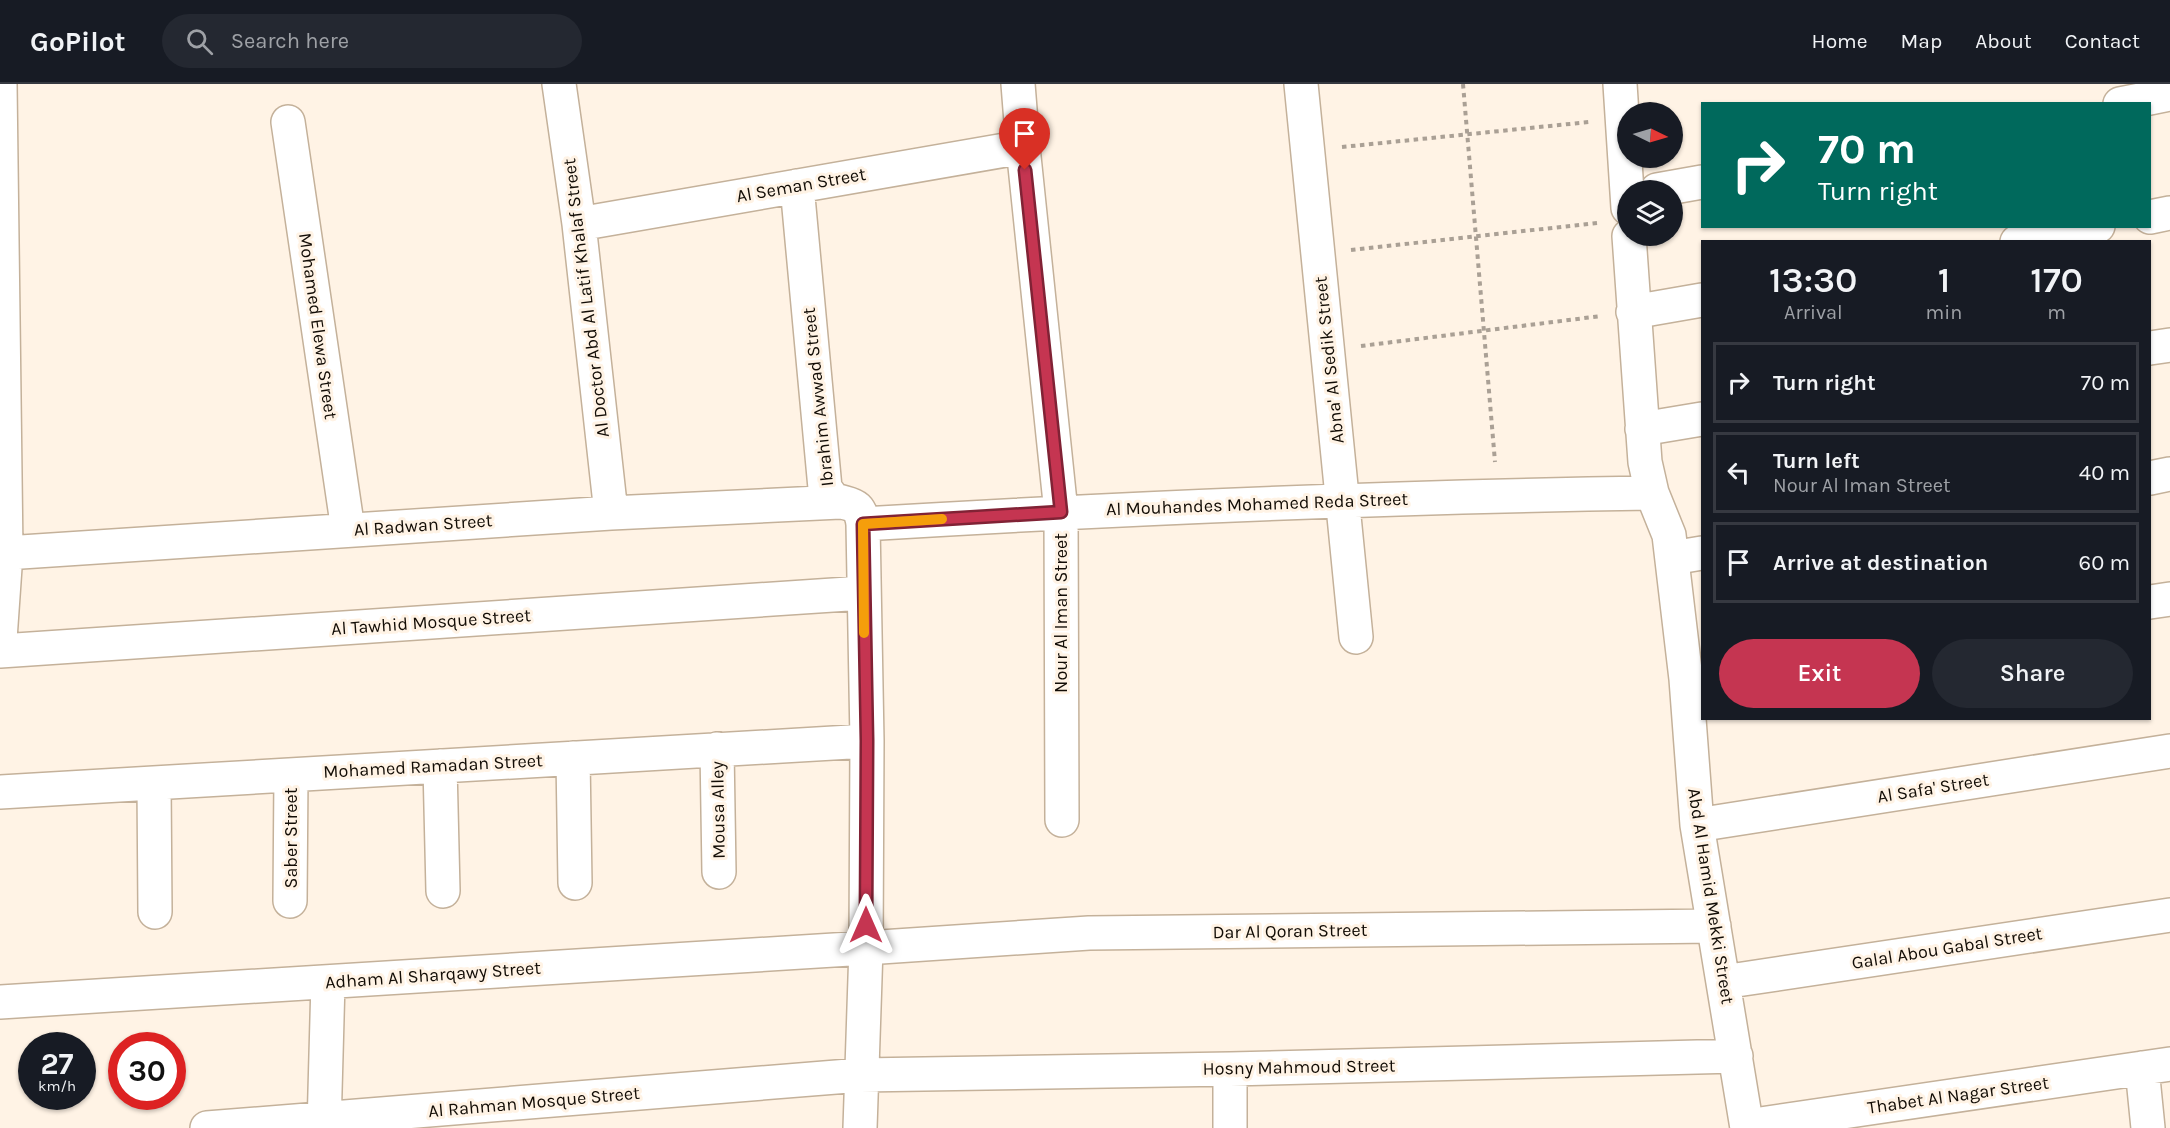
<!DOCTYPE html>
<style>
:root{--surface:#171b24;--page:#242831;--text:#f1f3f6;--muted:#9ea1a6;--line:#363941;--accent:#c53551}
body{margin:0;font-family:Karla,sans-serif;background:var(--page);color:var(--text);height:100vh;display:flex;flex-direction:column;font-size:22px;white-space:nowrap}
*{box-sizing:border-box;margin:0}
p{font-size:20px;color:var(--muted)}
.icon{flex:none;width:33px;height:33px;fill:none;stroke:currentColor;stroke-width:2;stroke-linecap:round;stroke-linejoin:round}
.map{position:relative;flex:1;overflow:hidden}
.side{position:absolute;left:1701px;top:156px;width:450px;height:480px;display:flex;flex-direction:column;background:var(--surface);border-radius:0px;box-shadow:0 2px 4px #0004}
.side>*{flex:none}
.banner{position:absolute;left:1701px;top:18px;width:450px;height:126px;border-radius:0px;box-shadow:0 2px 4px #0004;background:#00695c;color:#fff;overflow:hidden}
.needle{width:39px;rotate:95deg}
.tools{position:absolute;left:1617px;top:18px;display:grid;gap:12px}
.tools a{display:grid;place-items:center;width:66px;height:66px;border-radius:50%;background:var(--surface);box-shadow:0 2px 4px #0004;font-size:30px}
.speed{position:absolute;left:18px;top:948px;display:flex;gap:12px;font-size:30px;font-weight:700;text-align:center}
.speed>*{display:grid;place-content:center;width:78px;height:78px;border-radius:50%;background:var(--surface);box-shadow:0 2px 4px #0004;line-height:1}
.speed small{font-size:15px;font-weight:400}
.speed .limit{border:9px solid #d22;background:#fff;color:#111}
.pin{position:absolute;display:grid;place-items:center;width:51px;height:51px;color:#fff;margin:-62px -26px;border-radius:50% 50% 50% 0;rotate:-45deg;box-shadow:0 0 6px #0007}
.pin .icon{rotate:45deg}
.me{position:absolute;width:66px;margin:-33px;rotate:0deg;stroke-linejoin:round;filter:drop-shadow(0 0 4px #0008)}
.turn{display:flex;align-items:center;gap:21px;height:126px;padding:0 18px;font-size:27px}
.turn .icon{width:78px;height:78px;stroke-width:2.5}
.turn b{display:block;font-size:42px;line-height:51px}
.eta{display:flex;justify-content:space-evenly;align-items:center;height:102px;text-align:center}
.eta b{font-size:36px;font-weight:600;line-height:42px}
.primary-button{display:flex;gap:12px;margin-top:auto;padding:12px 18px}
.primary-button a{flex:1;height:69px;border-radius:36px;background:var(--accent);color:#fff;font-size:24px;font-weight:600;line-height:69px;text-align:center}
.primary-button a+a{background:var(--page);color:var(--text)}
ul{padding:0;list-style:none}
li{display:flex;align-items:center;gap:18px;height:81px;margin:0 12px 9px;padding:0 6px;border:3px solid var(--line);border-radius:0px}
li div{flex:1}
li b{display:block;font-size:22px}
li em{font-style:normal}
header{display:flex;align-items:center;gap:36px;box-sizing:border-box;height:84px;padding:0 30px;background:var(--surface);border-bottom:2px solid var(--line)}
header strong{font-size:28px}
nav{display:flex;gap:33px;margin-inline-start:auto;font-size:21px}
.search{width:420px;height:54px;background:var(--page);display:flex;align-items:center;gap:15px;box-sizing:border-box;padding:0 21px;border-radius:33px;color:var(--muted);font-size:22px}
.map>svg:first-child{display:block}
</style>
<header>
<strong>GoPilot</strong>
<div class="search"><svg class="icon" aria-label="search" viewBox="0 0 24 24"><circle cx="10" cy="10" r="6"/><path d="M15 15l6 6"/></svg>Search here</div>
<nav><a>Home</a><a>Map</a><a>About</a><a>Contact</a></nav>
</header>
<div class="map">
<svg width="2170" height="1044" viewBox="0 0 2170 1044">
<rect width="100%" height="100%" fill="#fff3e5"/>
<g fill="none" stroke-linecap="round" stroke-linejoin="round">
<g stroke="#c4b19a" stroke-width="36">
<path id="street" d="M559,0l20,140 32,289
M1018,0l5,63 38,365 1,308
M1301,0l55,553
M1620,0l8,124
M2120,20l50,-10
M288,38l60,408
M797,102l28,302 8,11c17,7 27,2 30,25l4,217 -1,207 -6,180
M1657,106l45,-8
M2150,133l20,-4
M579,140l444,-77
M1629,152l16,226 7,31 17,42 17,144 11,146 50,303
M2017,158l81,-16
M1633,228l69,-12
M2150,264l20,-3
M1642,345l60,-10
M2150,394l20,-4
M863,440c263,-16 526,-27 789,-31
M6,469l605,-40 229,-11
M1672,474l30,-5
M2150,518l20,-3
M0,555l6,-86 -6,-469
M0,567l863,-58
M717,665l2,123
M573,674l2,125
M440,682l3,125
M154,699l1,129
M0,708l867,-51
M1697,741l473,-74
M290,817l1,-126
M1723,898l447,-67
M0,918l866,-54 223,-15 625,-7
M2142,984l6,60
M1747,1042l423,-62
M207,1044l654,-53 369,-6 506,-13
M324,1044l4,-146
M1230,1044v-59"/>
</g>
<path stroke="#aaa095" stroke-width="4" stroke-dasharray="4.5 4.5" stroke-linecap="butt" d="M1463,0l32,378
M1342,63l247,-25
M1351,166l246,-27
M1361,262l240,-30"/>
<use href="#street" stroke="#fff" stroke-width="33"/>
</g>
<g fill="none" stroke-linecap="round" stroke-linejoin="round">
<g stroke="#802235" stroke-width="15">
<path id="route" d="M866,841l1,-184 -4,-217 198,-12 -36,-342"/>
</g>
<use href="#route" stroke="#c53551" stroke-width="10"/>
<path stroke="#f59e0b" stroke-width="10" d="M864,549l-1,-109 79,-5"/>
</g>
<g text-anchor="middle" stroke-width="6" stroke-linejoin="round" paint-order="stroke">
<g font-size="18" fill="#120c05" stroke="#fff3e5">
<text transform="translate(801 101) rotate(-10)" y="6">Al Seman Street</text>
<text transform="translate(586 214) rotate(-97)" y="6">Al Doctor Abd Al Latif Khalaf Street</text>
<text transform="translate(318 242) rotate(82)" y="6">Mohamed Elewa Street</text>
<text transform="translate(1329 276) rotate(-96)" y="6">Abna' Al Sedik Street</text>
<text transform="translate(818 313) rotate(-96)" y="6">Ibrahim Awwad Street</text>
<text transform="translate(1257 420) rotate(-2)" y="6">Al Mouhandes Mohamed Reda Street</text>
<text transform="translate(423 441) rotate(-4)" y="6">Al Radwan Street</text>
<text transform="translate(1061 529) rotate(-90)" y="6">Nour Al Iman Street</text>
<text transform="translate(431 538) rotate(-4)" y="6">Al Tawhid Mosque Street</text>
<text transform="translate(433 682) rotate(-3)" y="6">Mohamed Ramadan Street</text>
<text transform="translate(1933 704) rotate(-9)" y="6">Al Safa' Street</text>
<text transform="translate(718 726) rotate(-91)" y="6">Mousa Alley</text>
<text transform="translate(291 754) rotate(-90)" y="6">Saber Street</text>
<text transform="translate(1711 812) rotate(81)" y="6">Abd Al Hamid Mekki Street</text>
<text transform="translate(1290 847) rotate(-1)" y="6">Dar Al Qoran Street</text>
<text transform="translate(1947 864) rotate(-9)" y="6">Galal Abou Gabal Street</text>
<text transform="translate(433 891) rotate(-4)" y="6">Adham Al Sharqawy Street</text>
<text transform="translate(1299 983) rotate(-1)" y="6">Hosny Mahmoud Street</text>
<text transform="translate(1958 1011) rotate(-8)" y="6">Thabet Al Nagar Street</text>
<text transform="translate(534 1018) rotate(-5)" y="6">Al Rahman Mosque Street</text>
</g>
</g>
</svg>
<div class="tools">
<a><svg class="needle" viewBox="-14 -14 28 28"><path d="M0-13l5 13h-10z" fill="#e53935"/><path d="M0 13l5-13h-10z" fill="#9ea1a6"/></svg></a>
<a><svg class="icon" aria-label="layers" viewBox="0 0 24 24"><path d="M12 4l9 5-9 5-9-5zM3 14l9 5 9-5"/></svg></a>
</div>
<div class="speed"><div>27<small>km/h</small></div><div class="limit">30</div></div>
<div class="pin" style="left:1025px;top:86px;background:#d93025"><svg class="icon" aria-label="arrive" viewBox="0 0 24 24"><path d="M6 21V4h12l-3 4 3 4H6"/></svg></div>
<svg class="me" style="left:866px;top:841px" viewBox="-20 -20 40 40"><path d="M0-17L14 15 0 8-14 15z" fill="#c53551" stroke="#fff" stroke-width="4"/></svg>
<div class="banner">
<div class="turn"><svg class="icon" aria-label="right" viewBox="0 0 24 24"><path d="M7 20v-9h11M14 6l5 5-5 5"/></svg><div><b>70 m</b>Turn right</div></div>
</div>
<section class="side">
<div class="eta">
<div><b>13:30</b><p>Arrival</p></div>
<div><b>1</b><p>min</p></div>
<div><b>170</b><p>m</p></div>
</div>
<ul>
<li><svg class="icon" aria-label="right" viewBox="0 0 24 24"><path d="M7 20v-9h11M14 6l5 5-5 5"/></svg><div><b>Turn right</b></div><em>70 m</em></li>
<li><svg class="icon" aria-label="left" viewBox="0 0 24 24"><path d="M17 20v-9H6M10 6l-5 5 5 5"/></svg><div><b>Turn left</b><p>Nour Al Iman Street</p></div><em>40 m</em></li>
<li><svg class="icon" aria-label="arrive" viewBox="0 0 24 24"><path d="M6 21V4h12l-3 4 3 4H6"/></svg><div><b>Arrive at destination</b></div><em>60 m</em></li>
</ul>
<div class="primary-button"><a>Exit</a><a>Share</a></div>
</section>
</div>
